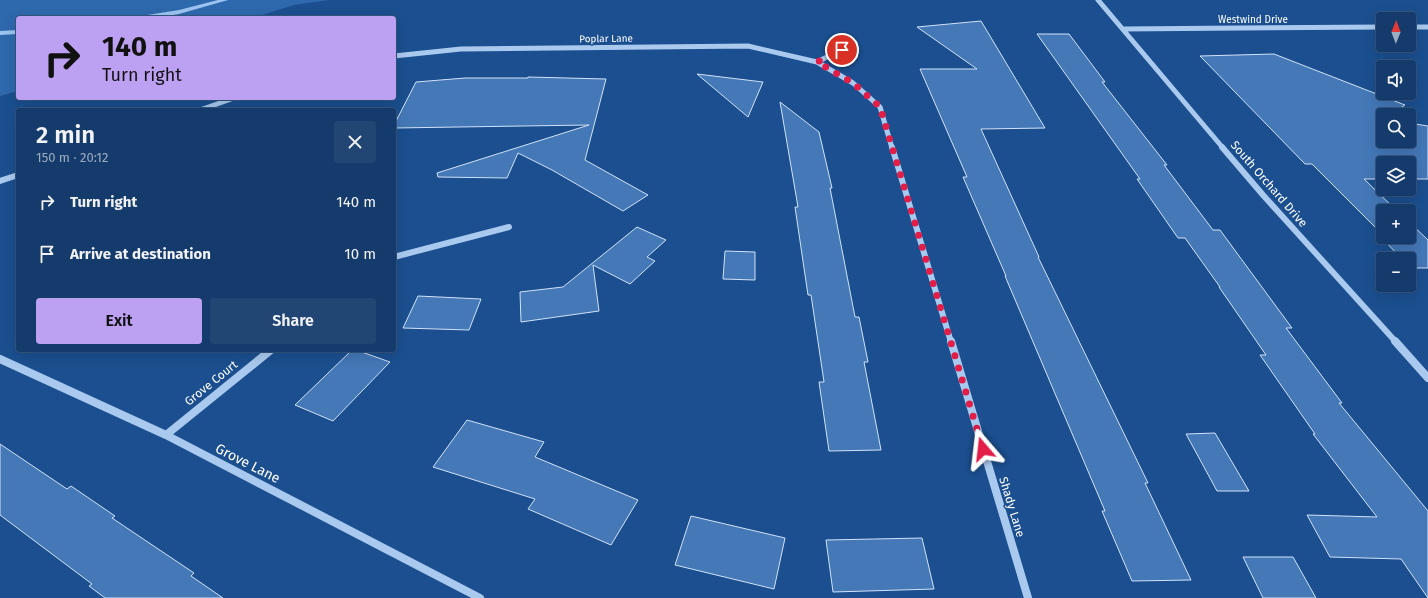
<!DOCTYPE html>
<meta charset="utf-8">
<style>
:root{--surface:#143b6b;--page:#214673;--text:#f1f3f6;--muted:#9dadc1;--line:#33557e;--accent:#bca0f2}
body{margin:0;font-family:"Fira Sans",sans-serif;background:var(--page);color:var(--text);height:100vh;display:flex;flex-direction:column;font-size:15px;white-space:nowrap}
*{box-sizing:border-box;margin:0}
p{font-size:13px;color:var(--muted)}
.icon{flex:none;width:22px;height:22px;fill:none;stroke:currentColor;stroke-width:2;stroke-linecap:round;stroke-linejoin:round}
.map{position:relative;flex:1;overflow:hidden}
.drawer{position:absolute;left:16px;top:108px;width:380px;height:244px;display:flex;flex-direction:column;background:var(--surface);border-radius:4px;box-shadow:0 4px 16px #0002,0 0 0 1px var(--line)}
.drawer>*{flex:none}
.top-card{position:absolute;left:16px;top:16px;width:380px;height:84px;border-radius:4px;box-shadow:0 4px 16px #0002,0 0 0 1px var(--line);background:#bca0f2;color:#111;overflow:hidden}
.needle{width:26px;rotate:1deg}
.tools{position:absolute;left:1376px;top:12px;display:grid;gap:8px}
.tools a{display:grid;place-items:center;width:40px;height:40px;border-radius:4px;background:var(--surface);box-shadow:0 4px 16px #0002,0 0 0 1px var(--line);font-size:20px}
.pin{position:absolute;display:grid;place-items:center;width:34px;height:34px;color:#fff;margin:-17px;border:2px solid #fff;border-radius:50%;box-shadow:0 1px 4px #0007}
.me{position:absolute;width:44px;margin:-22px;rotate:343deg;stroke-linejoin:round;filter:drop-shadow(0 0 3px #0008)}
.turn{display:flex;align-items:center;gap:14px;height:84px;padding:0 20px;font-size:18px}
.turn .icon{width:52px;height:52px;stroke-width:2.5}
.turn b{display:block;font-size:28px;line-height:34px}
.round{display:grid;place-items:center;flex:none;width:42px;height:42px;border-radius:4px;background:var(--page)}
.headline{display:flex;align-items:center;justify-content:space-between;height:68px;padding:0 20px}
h1{font-size:24px;font-weight:600;line-height:30px}
.button{display:flex;gap:8px;margin-top:auto;padding:8px 20px}
.button a{flex:1;height:46px;border-radius:4px;background:var(--accent);color:#111;font-size:16px;font-weight:600;line-height:46px;text-align:center}
.button a+a{background:var(--page);color:var(--text)}
ul{padding:0;list-style:none}
li{display:flex;align-items:center;gap:12px;height:52px;padding:0 20px}
li div{flex:1}
li b{display:block;font-size:15px}
li em{font-style:normal}
.map>svg:first-child{display:block}
</style>
<div class="map">
<svg width="1428" height="598" viewBox="0 0 1428 598">
<rect width="100%" height="100%" fill="#1b4f8f"/>
<path fill="#2e69ad" d="M0,0h329l-35,5 -42,13h-234v73l-18,5z"/>
<g fill="none" stroke-linecap="round" stroke-linejoin="round">
<path fill="#9cc4f0" fill-rule="evenodd" d="M218,0h10l-49,14 -26,4h-15l3,-2 38,-6z
M18,30v4l-18,1v-4z"/>
</g>
<path fill="#4478b7" stroke="#cfe3fa" d="M981,21l64,107 -64,1 58,128h-1l110,226h-3l46,97 -59,1 -30,-70h3l-100,-235h1l-43,-99h4l-47,-108h57l-60,-42z
M1037,34h32l36,48h-3l65,83h-3l49,65h7l72,98h-6l56,75h-3l89,108v87l-27,-39 -71,-2 -23,-42 70,2 -64,-83h2l-55,-79h6l-47,-68h1l-35,-49h-7l-41,-59h3z
M1274,54l131,51 -15,10h-7v26h26v-18l19,3v53h-19v-16h-26v16h-19l33,32h-14v26h26v-15l19,18v28h-17l-2,-2v-7h-7l-26,-27h4l-68,-68h-7l-105,-108z
M697,74l66,8 -15,35z
M528,77l78,2 -21,81 63,35 -25,16 -71,-41 -34,-17 -11,25 -69,-1 -1,-4 152,-48 -195,3v-3l22,-43 49,-4h63z
M780,102l39,30 13,56h-2l25,129h4l9,45h-4l17,88 -52,1 -10,-69h5l-13,-87h-3l-13,-88h3z
M637,227l29,13 -19,17 8,4 -25,23 -37,-19 6,46 -78,11 -1,-30 43,-5z
M725,251l30,1v28l-32,-1z
M418,296l63,3 -12,31 -66,-2z
M352,350h4l34,12 -57,59 -38,-16z
M467,420l77,22 -9,15 103,43 -27,45 -83,-36 7,-10 -102,-32z
M1215,433l34,58h-32l-31,-57z
M0,444l67,45 4,-3 44,30 -3,2 82,55 -3,3 32,22h-118l-16,-12 3,-2 -92,-69z
M691,516l94,22 -11,51 -99,-24z
M922,538l12,51 -101,3 -7,-52z
M1243,557h50l23,41h-53z"/>
<g fill="none" stroke-linecap="round" stroke-linejoin="round">
<path stroke="#a9c9ee" stroke-width="5" d="M1098,0l125,148
M1409,27h19
M1123,29l260,-2
M394,56l67,-7 287,-3 69,16 36,21 27,24 12,41
M817,62l38,-19
M200,110l34,-12"/>
<path stroke="#a9c9ee" stroke-width="6" d="M892,147l59,195
M1222,147l41,48 133,147
M0,181l18,-6
M394,257l115,-30"/>
<path stroke="#a9c9ee" stroke-width="8" d="M951,341l77,257
M1395,341l33,37
M0,359l166,76 314,163
M166,435l105,-85"/>
</g>
<g fill="none" stroke-linecap="round" stroke-linejoin="round">
<path stroke="#e11d48" stroke-width="7" stroke-dasharray="0 12.6" d="M842,50l-25,12 36,21 27,24 103,342"/>
</g>
<g text-anchor="middle" stroke-width="3" stroke-linejoin="round" paint-order="stroke">
<g font-size="10" fill="#fff" stroke="#1b4f8f">
<text x="1253" y="23">Westwind Drive</text>
<text transform="translate(606 38) rotate(-1)" y="4">Poplar Lane</text>
</g>
<g font-size="12" fill="#fff" stroke="#1b4f8f">
<text transform="translate(1269 184) rotate(49)" y="4">South Orchard Drive</text>
<text transform="translate(211 383) rotate(-39)" y="4">Grove Court</text>
<text transform="translate(1012 507) rotate(73)" y="4">Shady Lane</text>
</g>
<g font-size="14" fill="#fff" stroke="#1b4f8f">
<text transform="translate(248 463) rotate(27)" y="5">Grove Lane</text>
</g>
</g>
</svg>
<div class="tools">
<a><svg class="needle" viewBox="-14 -14 28 28"><path d="M0-13l5 13h-10z" fill="#e53935"/><path d="M0 13l5-13h-10z" fill="#9dadc1"/></svg></a>
<a><svg class="icon" aria-label="sound" viewBox="0 0 24 24"><path d="M4 9h4l5-4v14l-5-4H4zM17 9q2 3 0 6"/></svg></a>
<a><svg class="icon" aria-label="search" viewBox="0 0 24 24"><circle cx="10" cy="10" r="6"/><path d="M15 15l6 6"/></svg></a>
<a><svg class="icon" aria-label="layers" viewBox="0 0 24 24"><path d="M12 4l9 5-9 5-9-5zM3 14l9 5 9-5"/></svg></a>
<a>+</a>
<a>−</a>
</div>
<div class="pin" style="left:842px;top:50px;background:#d93025"><svg class="icon" aria-label="arrive" viewBox="0 0 24 24"><path d="M6 21V4h12l-3 4 3 4H6"/></svg></div>
<svg class="me" style="left:983px;top:449px" viewBox="-20 -20 40 40"><path d="M0-17L14 15 0 8-14 15z" fill="#e11d48" stroke="#fff" stroke-width="4"/></svg>
<div class="top-card">
<div class="turn"><svg class="icon" aria-label="right" viewBox="0 0 24 24"><path d="M7 20v-9h11M14 6l5 5-5 5"/></svg><div><b>140 m</b>Turn right</div></div>
</div>
<section class="drawer">
<div class="headline"><div><h1>2 min</h1><p>150 m · 20:12</p></div><a class="round"><svg class="icon" aria-label="close" viewBox="0 0 24 24"><path d="M6 6l12 12M18 6L6 18"/></svg></a></div>
<ul>
<li><svg class="icon" aria-label="right" viewBox="0 0 24 24"><path d="M7 20v-9h11M14 6l5 5-5 5"/></svg><div><b>Turn right</b></div><em>140 m</em></li>
<li><svg class="icon" aria-label="arrive" viewBox="0 0 24 24"><path d="M6 21V4h12l-3 4 3 4H6"/></svg><div><b>Arrive at destination</b></div><em>10 m</em></li>
</ul>
<div class="button"><a>Exit</a><a>Share</a></div>
</section>
</div>
